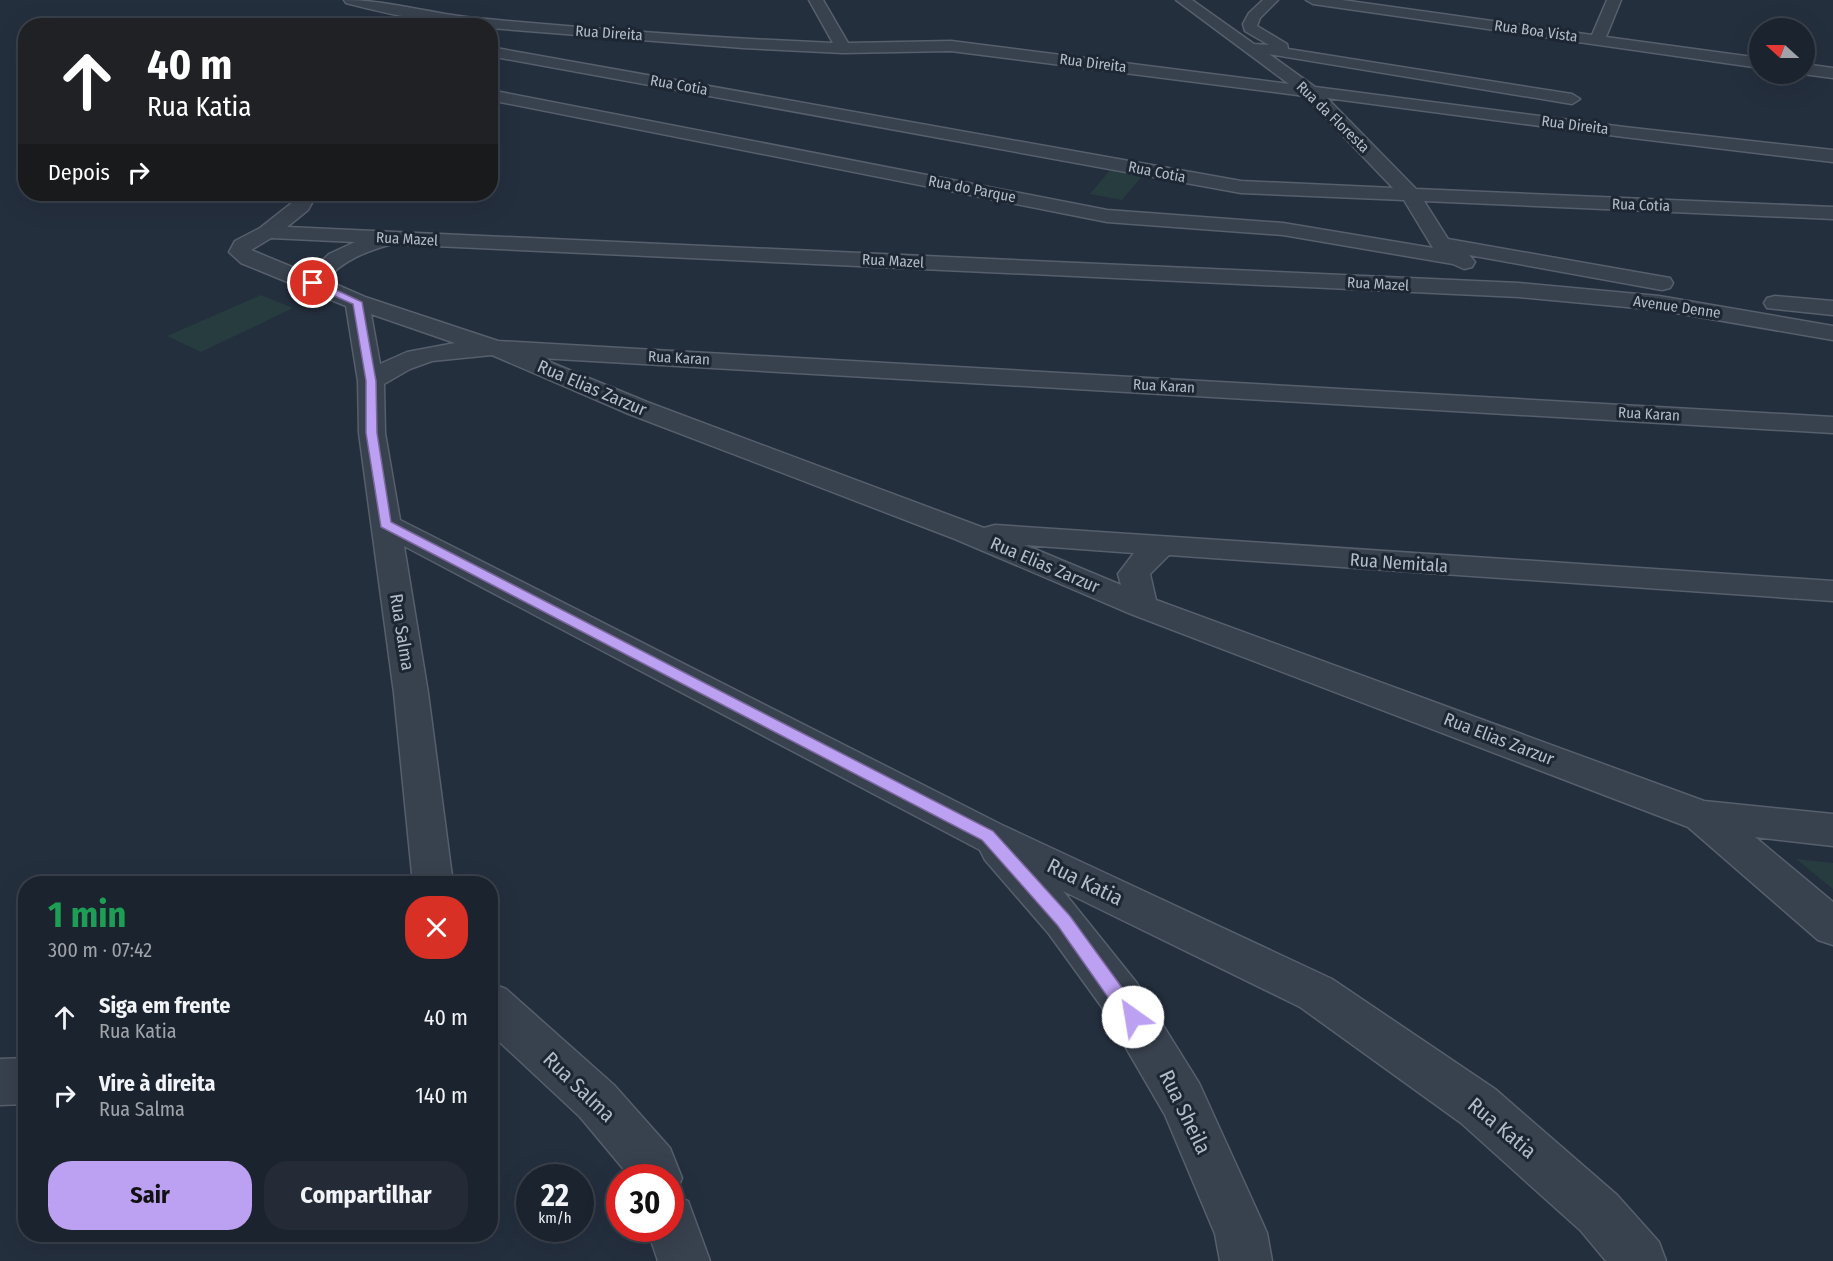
<!DOCTYPE html>
<html lang="pt">
<meta charset="utf-8">
<style>
:root{--surface:#1b232e;--page:#242b36;--text:#f1f3f6;--muted:#a0a4aa;--line:#39404a;--accent:#bca0f2}
body{margin:0;font-family:"Fira Sans Condensed",sans-serif;background:var(--page);color:var(--text);height:100vh;display:flex;flex-direction:column;font-size:22px;white-space:nowrap}
*{box-sizing:border-box;margin:0}
p{font-size:20px;color:var(--muted)}
.icon{flex:none;width:33px;height:33px;fill:none;stroke:currentColor;stroke-width:2;stroke-linecap:round;stroke-linejoin:round}
.map{position:relative;flex:1;overflow:hidden}
.panel{position:absolute;left:18px;top:876px;width:480px;height:366px;display:flex;flex-direction:column;background:var(--surface);border-radius:24px;box-shadow:0 6px 24px #0002,0 0 0 2px var(--line)}
.panel>*{flex:none}
.guide{position:absolute;left:18px;top:18px;width:480px;height:183px;border-radius:24px;box-shadow:0 6px 24px #0002,0 0 0 2px var(--line);background:#202124;color:#fff;overflow:hidden}
.needle{width:39px;rotate:291deg}
.buttons{position:absolute;left:1749px;top:18px;display:grid;gap:12px}
.buttons a{display:grid;place-items:center;width:66px;height:66px;border-radius:50%;background:var(--surface);box-shadow:0 6px 24px #0002,0 0 0 2px var(--line);font-size:30px}
.speed{position:absolute;left:516px;top:1164px;display:flex;gap:12px;font-size:30px;font-weight:700;text-align:center}
.speed>*{display:grid;place-content:center;width:78px;height:78px;border-radius:50%;background:var(--surface);box-shadow:0 6px 24px #0002,0 0 0 2px var(--line);line-height:1}
.speed small{font-size:15px;font-weight:400}
.speed .limit{border:9px solid #d22;background:#fff;color:#111}
.pin{position:absolute;display:grid;place-items:center;width:51px;height:51px;color:#fff;margin:-26px;border:3px solid #fff;border-radius:50%;box-shadow:0 2px 6px #0007}
.me{position:absolute;width:66px;margin:-33px;rotate:328deg;stroke-linejoin:round;filter:drop-shadow(0 0 4px #0008)}
.turn{display:flex;align-items:center;gap:21px;height:126px;padding:0 30px;font-size:27px}
.turn .icon{width:78px;height:78px;stroke-width:2.5}
.turn b{display:block;font-size:42px;line-height:51px}
.then{display:flex;align-items:center;height:57px;padding:0 30px;background:#0003;gap:12px;font-size:22px}
.round{display:grid;place-items:center;flex:none;width:63px;height:63px;border-radius:24px;background:var(--page)}
.head{display:flex;align-items:center;justify-content:space-between;height:102px;padding:0 30px}
h1{font-size:36px;font-weight:700;line-height:45px;color:#1e9e55}
.primary-button{display:flex;gap:12px;margin-top:auto;padding:12px 30px}
.primary-button a{flex:1;height:69px;border-radius:24px;background:var(--accent);color:#111;font-size:24px;font-weight:700;line-height:69px;text-align:center}
.primary-button a+a{background:var(--page);color:var(--text)}
ul{padding:0;list-style:none}
li{display:flex;align-items:center;gap:18px;height:78px;padding:0 30px}
li div{flex:1}
li b{display:block;font-size:22px}
li em{font-style:normal}
.map>svg:first-child{display:block}
</style>
<div class="map">
<svg width="1833" height="1261" viewBox="0 0 1833 1261">
<rect width="100%" height="100%" fill="#242f3e"/>
<path fill="#263c3f" d="M1111,169l32,6 -21,25 -32,-6z
M261,295l32,13 -92,44 -34,-16z
M1796,859l37,4v26z"/>
<g fill="none" stroke-linecap="round" stroke-linejoin="round">
<g stroke="#565f6c" stroke-width="3">
<path id="minor" d="M344,0c44,0 87,14 131,18 119,11 238,20 358,25l-24,-43h14l25,43 103,-2 338,43 -113,-84h16l62,44 15,1 -24,-14 -2,-7 6,-11 14,-13h15l-18,18 -3,8 30,18 1,5 284,45 8,5 -8,5 -303,-50 46,33 309,40 209,23v12l-209,-25 -297,-39 89,91 417,18v12l-409,-18 24,38 222,39 3,5 -3,5 -8,2 -193,-35 6,7 -3,5 -8,2 -11,-5 -170,-29 -176,-13 -617,-122v-10l617,120 176,13 150,25 -29,-48 -163,-7 -751,-137v-9l751,134 152,7 -88,-92 -354,-45 -108,2 -100,-5 -253,-20v-2c-47,0 -98,-11 -144,-23z
M1306,0h36l250,35 15,-35h14l-15,37 154,21v10l-447,-64z
M1804,64l29,4v10l-30,-4z
M270,194h37l6,7 -5,9 -21,17 1232,56 140,13 174,30v14l-174,-30 -140,-13 -1127,-53c-25,7 -49,16 -66,36l39,17 133,44 1335,76v16l-1293,-75 107,44 337,126 11,-3 838,56v20l-664,-46 -19,19 6,26 548,201 129,13v32l-78,-9 78,65v43l-15,-5 -130,-113 -557,-213 -176,-75 -326,-125 -137,-59 -60,6 -22,8 -26,15 1,49 15,87 602,305 330,154 163,110 122,106 42,47 7,19h-60l-25,-30 -120,-108 -161,-116 -237,-116 73,91 63,101 60,132 8,18 5,28h-52l-5,-27 -50,-119 -61,-105 -55,-76 -64,-74 -5,-10 -576,-304 24,147 25,191h-40l-19,-191 -35,-260 -1,-52 -12,-75 -105,-43 -12,-11 6,-11 25,-13 33,-26 -21,-4zM271,238l84,4 -26,12 -20,20 -58,-24zM371,314l84,29 -48,9 -27,12zM1025,545l109,8 -16,21 3,11z
M1775,296l58,5v14l-66,-7 -3,-5 3,-5z
M490,983l16,6 108,96 56,63 12,30 -7,17 13,6 22,60h-52l-11,-33h23v-50h-39l-51,-61 -90,-84z
M26,1058v46l-26,1v-46z"/>
</g>
<use href="#minor" fill="#38414e" fill-rule="evenodd"/>
</g>
<path fill="#bca0f2" stroke="#7a689d" stroke-width="1.5" d="M310,281h7l45,21 14,79 1,52 14,89 602,309 77,85 69,95 3,6 -3,6 -6,2 -7,-2 -68,-97 -76,-86 -601,-313 -15,-94v-52l-13,-77 -43,-19z"/>
<g text-anchor="middle" stroke-width="6" stroke-linejoin="round" paint-order="stroke">
<g font-size="15" fill="#b4bcc9" stroke="#1d2633">
<text transform="translate(1536 31) rotate(8)" y="5">Rua Boa Vista</text>
<text transform="translate(609 33) rotate(4)" y="5">Rua Direita</text>
<text transform="translate(1093 63) rotate(7)" y="5">Rua Direita</text>
<text transform="translate(679 85) rotate(10)" y="5">Rua Cotia</text>
<text transform="translate(1333 117) rotate(44)" y="5">Rua da Floresta</text>
<text transform="translate(1575 125) rotate(7)" y="5">Rua Direita</text>
<text transform="translate(1157 172) rotate(11)" y="5">Rua Cotia</text>
<text transform="translate(972 189) rotate(11)" y="5">Rua do Parque</text>
<text transform="translate(1641 205) rotate(2)" y="5">Rua Cotia</text>
<text transform="translate(407 239) rotate(3)" y="5">Rua Mazel</text>
<text transform="translate(893 261) rotate(3)" y="5">Rua Mazel</text>
<text transform="translate(1378 284) rotate(3)" y="5">Rua Mazel</text>
<text transform="translate(1677 307) rotate(8)" y="5">Avenue Denne</text>
<text transform="translate(679 358) rotate(3)" y="5">Rua Karan</text>
<text transform="translate(1164 386) rotate(3)" y="5">Rua Karan</text>
<text transform="translate(1649 414) rotate(3)" y="5">Rua Karan</text>
</g>
<g font-size="18" fill="#b4bcc9" stroke="#1d2633">
<text transform="translate(592 388) rotate(23)" y="6">Rua Elias Zarzur</text>
<text transform="translate(1399 563) rotate(4)" y="6">Rua Nemitala</text>
<text transform="translate(1045 565) rotate(23)" y="6">Rua Elias Zarzur</text>
<text transform="translate(402 632) rotate(81)" y="6">Rua Salma</text>
<text transform="translate(1499 739) rotate(21)" y="6">Rua Elias Zarzur</text>
</g>
<g font-size="21" fill="#b4bcc9" stroke="#1d2633">
<text transform="translate(1085 882) rotate(26)" y="7">Rua Katia</text>
<text transform="translate(579 1087) rotate(44)" y="7">Rua Salma</text>
<text transform="translate(1185 1112) rotate(64)" y="7">Rua Sheila</text>
<text transform="translate(1502 1128) rotate(40)" y="7">Rua Katia</text>
</g>
</g>
</svg>
<div class="buttons">
<a><svg class="needle" viewBox="-14 -14 28 28"><path d="M0-13l5 13h-10z" fill="#e53935"/><path d="M0 13l5-13h-10z" fill="#a0a4aa"/></svg></a>
</div>
<div class="speed"><div>22<small>km/h</small></div><div class="limit">30</div></div>
<div class="pin" style="left:313px;top:283px;background:#d93025"><svg class="icon" aria-label="arrive" viewBox="0 0 24 24"><path d="M6 21V4h12l-3 4 3 4H6"/></svg></div>
<svg class="me" style="left:1133px;top:1017px" viewBox="-20 -20 40 40"><circle r="19" fill="#fff"/><path d="M0-13L10 11 0 6-10 11z" fill="#bca0f2"/></svg>
<div class="guide">
<div class="turn"><svg class="icon" aria-label="ahead" viewBox="0 0 24 24"><path d="M12 20V5M6 11l6-6 6 6"/></svg><div><b>40 m</b>Rua Katia</div></div>
<div class="then">Depois<svg class="icon" aria-label="right" viewBox="0 0 24 24"><path d="M7 20v-9h11M14 6l5 5-5 5"/></svg></div>
</div>
<section class="panel">
<div class="head"><div><h1>1 min</h1><p>300 m · 07:42</p></div><a class="round" style="background:#d93025;color:#fff"><svg class="icon" aria-label="close" viewBox="0 0 24 24"><path d="M6 6l12 12M18 6L6 18"/></svg></a></div>
<ul>
<li><svg class="icon" aria-label="ahead" viewBox="0 0 24 24"><path d="M12 20V5M6 11l6-6 6 6"/></svg><div><b>Siga em frente</b><p>Rua Katia</p></div><em>40 m</em></li>
<li><svg class="icon" aria-label="right" viewBox="0 0 24 24"><path d="M7 20v-9h11M14 6l5 5-5 5"/></svg><div><b>Vire à direita</b><p>Rua Salma</p></div><em>140 m</em></li>
</ul>
<div class="primary-button"><a>Sair</a><a>Compartilhar</a></div>
</section>
</div>
